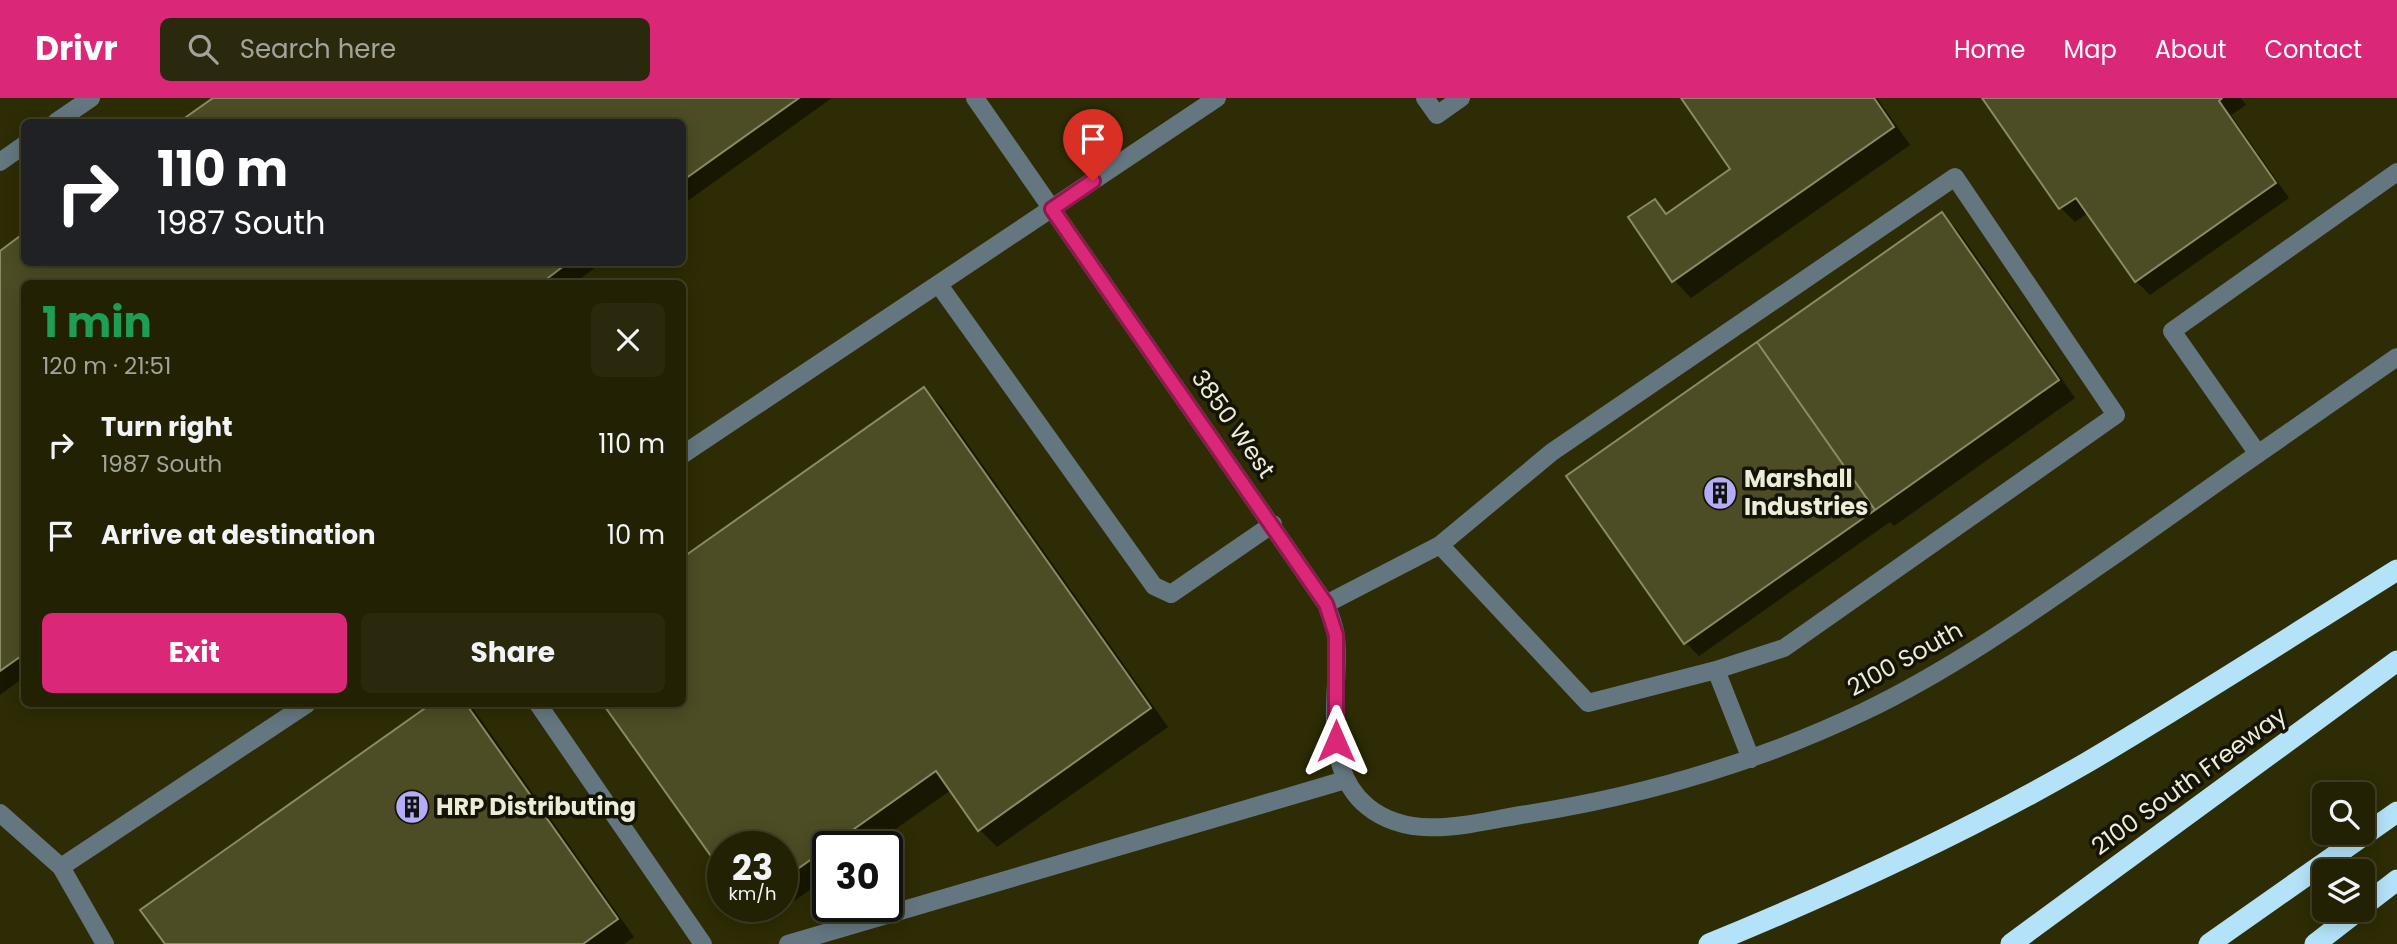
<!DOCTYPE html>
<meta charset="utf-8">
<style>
:root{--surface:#222103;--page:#2a290d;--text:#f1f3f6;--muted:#a2a39a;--line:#3f3e25;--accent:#db2777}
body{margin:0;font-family:Poppins,sans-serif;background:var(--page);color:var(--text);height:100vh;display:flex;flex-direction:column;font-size:26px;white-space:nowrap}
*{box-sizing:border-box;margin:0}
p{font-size:23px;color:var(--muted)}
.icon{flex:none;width:38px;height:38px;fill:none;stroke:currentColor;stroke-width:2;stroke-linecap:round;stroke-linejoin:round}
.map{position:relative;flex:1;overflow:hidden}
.side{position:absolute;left:21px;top:182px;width:665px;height:427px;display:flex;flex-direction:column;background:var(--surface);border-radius:10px;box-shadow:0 4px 18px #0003,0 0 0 2px var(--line)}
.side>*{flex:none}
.hud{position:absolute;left:21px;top:21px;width:665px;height:147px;border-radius:10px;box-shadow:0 4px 18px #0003,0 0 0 2px var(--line);background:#202124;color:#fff;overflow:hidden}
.controls{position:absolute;left:2312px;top:684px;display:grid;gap:14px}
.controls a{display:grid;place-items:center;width:63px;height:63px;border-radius:10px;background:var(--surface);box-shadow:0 4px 18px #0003,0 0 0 2px var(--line);font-size:35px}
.speed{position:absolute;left:707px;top:733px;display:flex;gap:14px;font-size:35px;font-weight:700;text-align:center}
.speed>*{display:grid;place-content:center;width:91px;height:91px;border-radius:50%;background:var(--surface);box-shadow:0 4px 18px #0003,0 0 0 2px var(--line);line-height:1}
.speed small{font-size:18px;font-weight:400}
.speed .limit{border:4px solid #111;border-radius:10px;background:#fff;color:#111}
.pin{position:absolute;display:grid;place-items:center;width:60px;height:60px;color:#fff;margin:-72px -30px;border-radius:50% 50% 50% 0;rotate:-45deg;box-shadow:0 0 7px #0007}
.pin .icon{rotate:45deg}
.me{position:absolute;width:77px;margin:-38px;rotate:0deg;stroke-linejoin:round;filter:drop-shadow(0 0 5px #0008)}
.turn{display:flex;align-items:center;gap:24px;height:147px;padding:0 21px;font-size:32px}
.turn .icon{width:91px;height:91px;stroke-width:2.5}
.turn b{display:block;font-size:49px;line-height:60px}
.round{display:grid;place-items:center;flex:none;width:74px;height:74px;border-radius:10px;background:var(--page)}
.summary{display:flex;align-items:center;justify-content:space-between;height:119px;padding:0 21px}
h1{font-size:42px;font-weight:700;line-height:52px;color:#1e9e55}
.action{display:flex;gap:14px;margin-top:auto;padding:14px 21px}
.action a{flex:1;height:80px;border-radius:10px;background:var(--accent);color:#fff;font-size:28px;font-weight:700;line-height:80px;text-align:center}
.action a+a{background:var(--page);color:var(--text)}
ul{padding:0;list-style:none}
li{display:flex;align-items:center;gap:21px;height:91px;padding:0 21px}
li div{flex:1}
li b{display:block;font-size:26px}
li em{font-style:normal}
header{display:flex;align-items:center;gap:42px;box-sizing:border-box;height:98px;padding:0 35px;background:var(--accent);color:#fff}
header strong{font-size:33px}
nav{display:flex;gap:38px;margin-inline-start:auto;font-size:24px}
.search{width:490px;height:63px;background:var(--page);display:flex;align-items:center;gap:18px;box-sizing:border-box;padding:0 24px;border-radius:10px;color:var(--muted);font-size:26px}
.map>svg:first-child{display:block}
</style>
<header>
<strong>Drivr</strong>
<div class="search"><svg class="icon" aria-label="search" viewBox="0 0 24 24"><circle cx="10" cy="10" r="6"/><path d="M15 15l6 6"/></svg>Search here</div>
<nav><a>Home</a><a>Map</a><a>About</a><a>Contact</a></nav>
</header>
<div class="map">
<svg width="2397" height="846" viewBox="0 0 2397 846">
<rect width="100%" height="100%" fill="#2d2c04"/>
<path fill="#0007" d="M217,0h615l-150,107v-83h-500z
M1683,0h194l33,47 -219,153 -17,-18 -20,-79 14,14 65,-46z
M1984,0h257l5,7 -15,10 58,83 -139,97 -14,-14 -48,-68 -13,9 -14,-14z
M1942,116l17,18 116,166 -181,128 -4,-4 -191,134 -14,-14z
M24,138v26h579l-30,22h-549v393l-24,18v-442z
M924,291l17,17 227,321 -171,120 -17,-17 -29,-40 -81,57h-42v30l-64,45 -15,-16h33v-59h-59v23l-118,-166h77z
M434,606h34l4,3 162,230 -10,7h-457l-24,-34z"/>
<path fill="#4c4c25" stroke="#8b8b63" stroke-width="2" d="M213,0h586l-117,83v-59h-503z
M1681,0h193l20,29 -222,155 -44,-65 27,-18 11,15 64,-45z
M1982,0h240l-3,3 57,82 -141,99 -59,-84 -17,11z
M1942,114l117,168 -184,130 -118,-168z
M24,135v29h545l-29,22h-516v370l-24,17v-420z
M1757,244l118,168 -191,134 -118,-168z
M924,289l227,321 -173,123 -42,-60 -154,109v-33h-59v26l-120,-169h79v-146z
M431,606h35l152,215 -35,25h-418l-25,-34z"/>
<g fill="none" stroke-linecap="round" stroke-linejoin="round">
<path stroke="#647780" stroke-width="18" d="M975,0l351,506c4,11 9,22 10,33 5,55 -18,130 32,170 44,35 103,16 153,8 117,-18 235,-52 342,-103 94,-45 178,-106 263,-165 90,-64 180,-127 271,-190
M1425,0l12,17 24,-17
M56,24l35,-24
M0,64l24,-17
M939,187l215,301 17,8 102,-70
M2258,356l-86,-123 225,-159
M682,357l535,-357
M1326,506l114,-59 112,-93 403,-275 161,238 -332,233 -68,22 -128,33 -148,-158
M1716,572l35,89
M538,606l165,240
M0,715l61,54 44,77
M61,769l246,-163
M788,846l557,-164"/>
<path stroke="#b4e3f9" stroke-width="21" d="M2362,809l35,-27
M1709,846c129,-53 256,-111 377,-181 105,-62 207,-128 311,-193
M2011,846l386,-283
M2209,846l188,-132
M2315,846l44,-34"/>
</g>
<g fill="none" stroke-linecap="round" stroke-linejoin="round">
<g stroke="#8e194d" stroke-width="18">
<path id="route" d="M1093,83l-41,28 274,395 10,31v106"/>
</g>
<use href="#route" stroke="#db2777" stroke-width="12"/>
</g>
<defs>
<g id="building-disc" transform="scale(1.75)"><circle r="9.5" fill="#b4acf9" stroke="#141305"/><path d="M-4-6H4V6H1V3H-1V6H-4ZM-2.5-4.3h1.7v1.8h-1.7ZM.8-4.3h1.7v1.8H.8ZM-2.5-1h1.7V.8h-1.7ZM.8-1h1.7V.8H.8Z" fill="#111"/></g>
</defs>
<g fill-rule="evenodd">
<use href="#building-disc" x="1720" y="395"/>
<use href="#building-disc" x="412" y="709"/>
</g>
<g text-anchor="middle" stroke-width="7" stroke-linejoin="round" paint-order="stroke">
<g font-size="24" fill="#ecedd7" stroke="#141305">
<text transform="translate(1233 326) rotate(55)" y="8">3850 West</text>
<text transform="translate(1905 561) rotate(-29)" y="8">2100 South</text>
<text transform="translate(2189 683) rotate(-36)" y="8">2100 South Freeway</text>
</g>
<g font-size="24" font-weight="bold" fill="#ecedd7" stroke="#141305" text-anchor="start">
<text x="1744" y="389">Marshall<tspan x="1744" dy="28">Industries</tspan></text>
<text x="436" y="717">HRP Distributing</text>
</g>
</g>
</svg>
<div class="controls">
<a><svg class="icon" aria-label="search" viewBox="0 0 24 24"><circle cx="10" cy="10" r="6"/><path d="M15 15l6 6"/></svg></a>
<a><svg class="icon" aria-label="layers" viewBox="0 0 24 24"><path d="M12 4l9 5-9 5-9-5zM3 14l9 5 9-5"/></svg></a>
</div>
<div class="speed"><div>23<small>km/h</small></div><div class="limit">30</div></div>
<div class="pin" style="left:1093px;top:83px;background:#d93025"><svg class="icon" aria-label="arrive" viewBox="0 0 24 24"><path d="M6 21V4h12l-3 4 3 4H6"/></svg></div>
<svg class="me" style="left:1336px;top:643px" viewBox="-20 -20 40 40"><path d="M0-17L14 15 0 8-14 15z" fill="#db2777" stroke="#fff" stroke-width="4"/></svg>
<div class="hud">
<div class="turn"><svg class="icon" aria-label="right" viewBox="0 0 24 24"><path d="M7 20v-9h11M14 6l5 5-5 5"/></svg><div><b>110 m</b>1987 South</div></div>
</div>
<section class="side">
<div class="summary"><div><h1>1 min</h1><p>120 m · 21:51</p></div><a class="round"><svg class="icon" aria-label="close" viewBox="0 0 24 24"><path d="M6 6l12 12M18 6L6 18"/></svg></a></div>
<ul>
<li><svg class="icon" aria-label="right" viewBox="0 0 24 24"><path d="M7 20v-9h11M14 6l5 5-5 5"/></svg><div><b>Turn right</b><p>1987 South</p></div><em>110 m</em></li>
<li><svg class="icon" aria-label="arrive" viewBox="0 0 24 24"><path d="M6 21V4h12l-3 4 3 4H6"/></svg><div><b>Arrive at destination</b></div><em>10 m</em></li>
</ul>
<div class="action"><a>Exit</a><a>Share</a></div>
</section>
</div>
